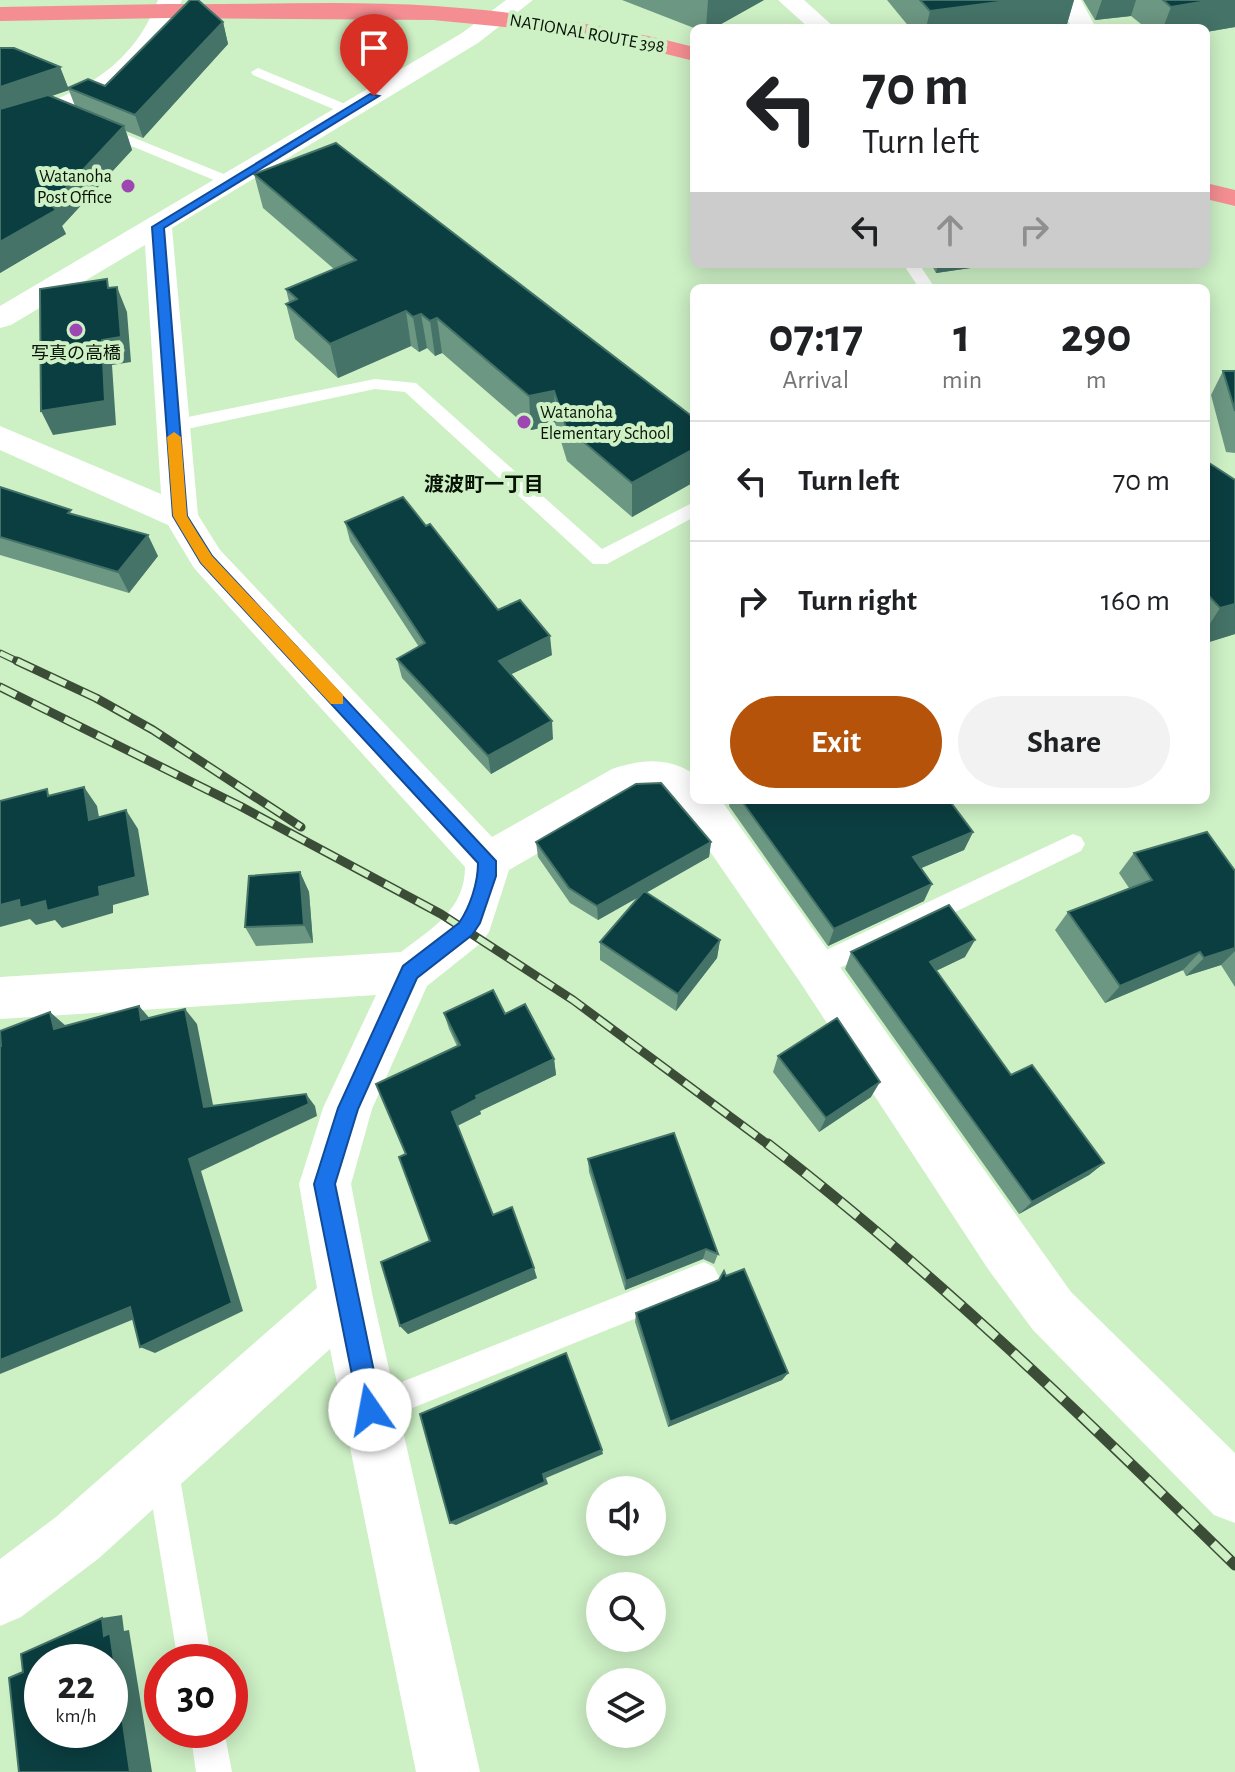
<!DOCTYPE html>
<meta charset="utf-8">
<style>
:root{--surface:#fff;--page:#f2f2f2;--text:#202124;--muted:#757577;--line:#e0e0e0;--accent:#b45309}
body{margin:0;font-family:"Alegreya Sans","Noto Sans JP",sans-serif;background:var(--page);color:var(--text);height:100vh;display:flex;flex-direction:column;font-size:30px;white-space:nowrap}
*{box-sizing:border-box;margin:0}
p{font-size:26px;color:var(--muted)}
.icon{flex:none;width:44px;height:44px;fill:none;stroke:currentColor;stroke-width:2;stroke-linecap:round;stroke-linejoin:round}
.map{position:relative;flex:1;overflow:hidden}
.side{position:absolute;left:690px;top:284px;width:520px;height:520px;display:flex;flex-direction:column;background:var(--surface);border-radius:12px;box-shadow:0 4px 20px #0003}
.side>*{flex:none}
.guide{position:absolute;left:690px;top:24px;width:520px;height:244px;border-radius:12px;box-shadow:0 4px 20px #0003;background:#fff;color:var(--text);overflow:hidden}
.controls{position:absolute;left:586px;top:1476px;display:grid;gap:16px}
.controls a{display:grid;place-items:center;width:80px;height:80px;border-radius:50%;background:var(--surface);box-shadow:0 4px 20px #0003;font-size:40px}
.speed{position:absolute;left:24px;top:1644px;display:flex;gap:16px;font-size:40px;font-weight:700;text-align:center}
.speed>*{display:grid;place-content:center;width:104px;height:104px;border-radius:50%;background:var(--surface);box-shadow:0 4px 20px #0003;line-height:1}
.speed small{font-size:20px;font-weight:400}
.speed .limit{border:12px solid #d22;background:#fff;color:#111}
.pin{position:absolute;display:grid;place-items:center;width:68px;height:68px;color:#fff;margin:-82px -34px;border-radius:50% 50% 50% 0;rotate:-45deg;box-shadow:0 0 8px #0007}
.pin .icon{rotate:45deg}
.me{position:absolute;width:88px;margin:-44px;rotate:348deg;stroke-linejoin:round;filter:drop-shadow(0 0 6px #0008)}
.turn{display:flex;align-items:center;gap:28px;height:168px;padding:0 40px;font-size:36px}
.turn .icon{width:104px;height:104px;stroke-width:2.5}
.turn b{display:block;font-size:56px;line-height:68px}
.lanes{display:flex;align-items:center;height:76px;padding:0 40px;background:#0003;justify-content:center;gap:40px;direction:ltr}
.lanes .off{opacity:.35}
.eta{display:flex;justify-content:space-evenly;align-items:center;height:136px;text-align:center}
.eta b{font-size:48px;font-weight:700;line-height:56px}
.cta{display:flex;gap:16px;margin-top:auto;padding:16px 40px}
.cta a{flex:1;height:92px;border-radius:48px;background:var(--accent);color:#fff;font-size:32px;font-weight:700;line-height:92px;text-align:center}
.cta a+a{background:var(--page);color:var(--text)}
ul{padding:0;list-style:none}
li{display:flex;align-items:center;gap:24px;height:120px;padding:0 40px;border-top:2px solid var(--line)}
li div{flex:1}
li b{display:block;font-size:30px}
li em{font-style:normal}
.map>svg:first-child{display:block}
</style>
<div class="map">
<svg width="1235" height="1772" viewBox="0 0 1235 1772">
<rect width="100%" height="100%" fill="#cdf0c5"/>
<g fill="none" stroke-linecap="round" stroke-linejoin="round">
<path fill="#fff" fill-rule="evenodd" d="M258,68l97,40 2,3 -12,3 -92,-39 -2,-3z
M100,124l136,55 2,3 -2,3h-10l-131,-54v-6z
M903,264h16l16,24h-16z
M375,379l41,4 186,166 92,-47v15l-87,47h-14l-188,-172 -30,-3 -202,43 -9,-6 9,-6z
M1073,834l8,3 4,7 -4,7 -256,124 -9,3 -9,-3 -4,-8 4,-8z
M704,1262l10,5 5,10 -5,10 -344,138 -11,-4 -4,-11 4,-11z
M162,1451l11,5 5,11 34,195h-34l-32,-195 5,-11z
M190,1730h34l8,42h-36z"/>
<path fill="#fff" fill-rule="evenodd" d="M158,0h24c-32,85 -100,112 -182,133v-16c71,-18 131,-45 158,-117z
M506,0h27l-55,43 -306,185 26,287 22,35 272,287 120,-68c30,-10 56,-12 82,5v26h27l350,492 164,161v70l-21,-8 -181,-185 -45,-61 -188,-287 -120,-174 -21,-14 -24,3 -126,73 -20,62 -8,11 -54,43 -55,123 -21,75 22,114 107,474h-64l-86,-423 -232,210 -77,58 -21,9v-67l56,-42 261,-229 -18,-104 24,-76 53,-113 -376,24v-42l401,-25c30,-23 64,-42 64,-85l-271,-299 -26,-43 -168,-75v-24l161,68 -16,-249 -134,80 -11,3v-22l462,-273z
M778,0h26l31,28h-26z
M1057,0h24l15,28h-24z"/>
<path fill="#f48e92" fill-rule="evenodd" d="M167,4c89,1 180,-4 268,2 89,6 173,19 259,41v14l-80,-20 -57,-9 -124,-12 -266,-2 -167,3v-14z
M1206,183l29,7v16l-29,-7z"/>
<g stroke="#3c4d37" stroke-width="7">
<path id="rail-far2" d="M0,653l21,10"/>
</g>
<g stroke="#3c4d37" stroke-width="9">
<path id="rail-far1" d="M17,661l79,37 57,32 148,97
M0,687l240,119 201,108 132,86 197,146"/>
</g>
<g stroke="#3c4d37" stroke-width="11">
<path id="rail" d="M768,1144c166,128 318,275 467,421"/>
</g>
<use href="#rail-far2" stroke="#cdf0c5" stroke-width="5" stroke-dasharray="14" stroke-linecap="butt"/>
<use href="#rail-far1" stroke="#cdf0c5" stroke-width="6" stroke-dasharray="18" stroke-linecap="butt"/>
<use href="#rail" stroke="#cdf0c5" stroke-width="8" stroke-dasharray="23" stroke-linecap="butt"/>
</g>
<path fill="#6c9782" d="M622,0h142l-50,28h-20z
M887,0h187l-7,24 -28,4h-129z
M1083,0h152v27l-29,5v-4h-60l-15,-12 -36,4z
M223,22l5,22 -85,94 -17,-7 6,19 -70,76 4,8 -66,39 2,-225 58,19 9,23 -18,6 24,10 -7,-18 37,-2z
M254,174l440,244v64l-62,35 -65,-56 -11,-36 -25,5 -89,-77 -7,3 -8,-8 -8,4 -8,-6 -73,32 -43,-39 -9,-35 3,-2 -3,-13 48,-20 -71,-61z
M931,264h67l-62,9z
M1223,371h12v82l-9,-1 -15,-57z
M1206,461l29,19v154l-29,9z
M0,487l74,28 84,41 -29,37 -129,-38z
M345,522l81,4 72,84 54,45 -41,19 42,65 -62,35 -89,-96 -5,-19 22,-12 -69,-106z
M730,800h219l24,32 -9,18 -43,18 3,33 -96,45 -99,-140z
M536,842h175l-2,15 -63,36 74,47 -3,18 -41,53 -76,-51v-18l39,-45 -41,23 -28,-17 -32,-46z
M1134,853l101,18v116l-14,-22 -35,11 -3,-6 -78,33 -50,-73 13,-18 61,-24 -10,-15z
M300,872l9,20 4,51 -57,3 -11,-19z
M851,952l114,5 -29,14 75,104 93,88 -15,12 -70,39 -174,-245z
M444,1013l61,1 49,45 2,16 -76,36 1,3 -24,12 36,89 44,63 -129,56 -8,-8 30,-85 -24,-87 51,-108 -8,-17z
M778,1056l93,41 -52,35 -46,-60z
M588,1159l130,95 -4,10 -11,-5 -78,31 -36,-118z
M726,1276l62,97 -6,7 -114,47 -33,-105 1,-9 83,-33z"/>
<path fill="#457368" d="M708,0h56l-50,28h-8z
M1014,0h60l-7,24 -28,4h-113l4,-17z
M1102,0h34l-5,16 -36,4z
M1213,0h22v27l-29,5v-4h-43l8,-21z
M223,22l5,22 -85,94 -8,-23z
M60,67l9,23 -69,24v-27z
M124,126l8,24 -70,76 4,8 -66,39v-31l51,-38z
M938,264h60l-62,9z
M117,287l10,25 4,50 -19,3 4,60 -63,10 -12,-24 61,-71z
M406,311l5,35 -73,32 -8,-34z
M421,314l6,34 -8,4 -6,-35z
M437,318l5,35 -7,3 -5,-35z
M554,391l2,34 -25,5 -2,-34z
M694,449v33l-62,35v-34z
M148,535l10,21 -29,37 -11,-21z
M1235,604v30l-29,9v-13l14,-22z
M550,636l2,19 -51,24 -2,-18z
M552,721l1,18 -62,35 -3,-18z
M84,787l13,19 6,33 -14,-19z
M126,810l12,19 11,66 -36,10v8l-51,15 -7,-8 -19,5 -6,-6 -30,8v-22l19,-5 80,-13z
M973,832l-9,18 -59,25 8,-18z
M711,842l-2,15 -111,63 -1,-14z
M300,872l9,20 4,51 -9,-18z
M932,884l-8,17 -96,45 6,-17z
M720,940l-3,18 -41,53 2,-17z
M975,940l-10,17 -44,21 9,-16z
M1235,948v3l-14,14 -35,11 18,-18z
M1200,952l-17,18 -78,33 15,-17z
M139,1006l13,15 -11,-1z
M185,1009l12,15 19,96 -12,-13z
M50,1012l16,14 -12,3z
M554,1059l2,16 -76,36 1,3 -24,12 -5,-14 24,-16z
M880,1082l-9,15 -52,35 7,-14z
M306,1094l9,12 2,10 -116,55 42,140 -88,42 -15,-6 49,-188z
M1104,1163l-15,12 -70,39 13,-12z
M706,1249l-3,10 -78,31 1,-9z
M534,1268l3,10 -129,56 -8,-8z
M130,1307l14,8 -144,59v-14z
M788,1373l-6,7 -114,47 2,-5z
M602,1450l1,4 -57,24 2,6 -92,41 -6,-2 93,-49z
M122,1615l2,16 5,-1 23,142h-22l-26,-136 -2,-18z"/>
<path fill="#0b3e40" stroke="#457368" stroke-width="2" fill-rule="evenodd" d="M190,0h8l25,22 -88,93 -67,-27 20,-9 17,7z
M920,0h94l-84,11z
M1163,0h50l-42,7z
M0,48h14l46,19 -60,20z
M48,95l76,31 -73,78 5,6 -56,32v-133z
M336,143l358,275v31l-62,34 -66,-56 -12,-36 -25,5 -92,-78 -7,3 -9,-7 -8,3 -7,-6 -76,33 -44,-40 11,-5 -11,-10 70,-29 -102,-86z
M107,279l1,9 9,-1 4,50 -19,3 3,61 -64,10 -1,-122z
M1223,371h12v40z
M1206,461l29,19v124l-15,4 -13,-14 -1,1z
M0,487l71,23 -3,3 80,22 -30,37 -118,-35z
M403,497l23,29 4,-2 68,86 22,-10 30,36 -51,25 53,60 -64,35 -91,-97 28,-16 -80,-121z
M661,783l50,59 -114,64 -28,-18 -33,-46 100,-58z
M84,787l5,33 37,-10 10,67 -37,10 1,9 -53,15 -2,-10 -25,7 -1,-8 -19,5v-104l47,-12 1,7z
M741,800h208l24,32 -60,25 19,27 -98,45z
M1207,832l28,39v77l-31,10 -4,-6 -80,34 -52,-74 84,-32 -18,-27z
M300,872l4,53 -59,2 4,-51z
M644,891l76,49 -42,54 -78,-52z
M949,905l26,35 -45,22 81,113 21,-10 72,98 -72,39 -181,-250z
M493,990l12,24 20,-10 29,55 -78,37 1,3 -25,13 41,103 19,-8 22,61 -134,58 -19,-64 49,-21 -31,-84 7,-3 -30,-70 84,-39 -16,-32z
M139,1006l2,14 44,-11 19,98 102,-13 3,10 -120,55 43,144 -92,44 -10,-40 -130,53v-313l1,-1 -1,-15 50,-19 4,17z
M837,1018l43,64 -54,36 -48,-62z
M674,1133l44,121 -12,-5 -80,32 -38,-122z
M744,1269l44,104 -118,49 -34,-109 83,-33 5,-9 2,5z
M566,1353l36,97 -59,24 2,8 -95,41 -30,-109z
M102,1618l2,18 6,-3 20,139h-111l-10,-94 14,-6 -2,-18zM42,1662h68v68h-68z"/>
<path fill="#1a73e8" stroke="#114b97" stroke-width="2" d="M370,94l9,2 -215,132 23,288 25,40 284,305v15l-16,47 -8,12 -55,43 -59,131 -23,75 47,226 -4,8 -8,3 -8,-3 -3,-8 -45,-226 24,-76 65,-142 56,-43c11,-16 19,-40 19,-60l-277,-300 -28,-47 -21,-289z"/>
<path fill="#f59e0b" d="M174,432l7,5 6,79 11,18 14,22 131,139v9h-12l-130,-141 -28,-47 -6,-79z"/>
<g fill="#9e46b2" stroke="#cdf0c5" stroke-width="3">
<circle cx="128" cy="186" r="8"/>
<circle cx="76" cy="330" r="8"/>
<circle cx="524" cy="422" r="8"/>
</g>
<g text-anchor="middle" stroke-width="8" stroke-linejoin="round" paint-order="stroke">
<g font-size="18" fill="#081305" stroke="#cdf0c5">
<text transform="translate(587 33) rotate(10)" y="6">NATIONAL ROUTE 398</text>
</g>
<g font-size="18" fill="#081305" stroke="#cdf0c5" text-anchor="end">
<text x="112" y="182">Watanoha<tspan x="112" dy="21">Post Office</tspan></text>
<text x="76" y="359" text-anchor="middle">写真の高橋</text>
<text x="540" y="418" text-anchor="start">Watanoha<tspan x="540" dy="21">Elementary School</tspan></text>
</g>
<g font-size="20" font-weight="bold" fill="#081305" stroke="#cdf0c5">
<text x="484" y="491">渡波町一丁目</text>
</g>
</g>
</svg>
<div class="controls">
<a><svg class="icon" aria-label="sound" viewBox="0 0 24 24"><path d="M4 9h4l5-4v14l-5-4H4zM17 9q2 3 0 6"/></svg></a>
<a><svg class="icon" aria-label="search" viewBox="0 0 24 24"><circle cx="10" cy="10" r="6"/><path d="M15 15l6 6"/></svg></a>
<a><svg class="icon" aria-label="layers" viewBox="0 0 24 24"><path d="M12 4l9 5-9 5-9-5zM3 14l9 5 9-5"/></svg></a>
</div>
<div class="speed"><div>22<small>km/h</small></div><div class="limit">30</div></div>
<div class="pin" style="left:374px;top:96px;background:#d93025"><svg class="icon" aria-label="arrive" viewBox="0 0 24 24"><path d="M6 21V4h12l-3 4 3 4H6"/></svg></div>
<svg class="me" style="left:370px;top:1410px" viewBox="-20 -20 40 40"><circle r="19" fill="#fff"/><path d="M0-13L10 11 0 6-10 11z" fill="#1a73e8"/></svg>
<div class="guide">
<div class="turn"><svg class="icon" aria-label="left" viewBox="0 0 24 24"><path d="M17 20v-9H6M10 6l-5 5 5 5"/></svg><div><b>70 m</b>Turn left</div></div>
<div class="lanes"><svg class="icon" aria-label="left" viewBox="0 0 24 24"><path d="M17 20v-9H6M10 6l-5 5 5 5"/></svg><svg class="icon off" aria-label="ahead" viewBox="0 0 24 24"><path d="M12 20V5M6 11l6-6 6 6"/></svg><svg class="icon off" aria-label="right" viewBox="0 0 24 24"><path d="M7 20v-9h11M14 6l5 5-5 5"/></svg></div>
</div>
<section class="side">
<div class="eta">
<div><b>07:17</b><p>Arrival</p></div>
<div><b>1</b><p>min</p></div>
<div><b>290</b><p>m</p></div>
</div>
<ul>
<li><svg class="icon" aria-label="left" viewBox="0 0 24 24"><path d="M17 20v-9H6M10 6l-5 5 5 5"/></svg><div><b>Turn left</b></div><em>70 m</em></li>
<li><svg class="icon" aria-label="right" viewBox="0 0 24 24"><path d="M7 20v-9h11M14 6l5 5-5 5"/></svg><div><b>Turn right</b></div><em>160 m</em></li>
</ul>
<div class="cta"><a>Exit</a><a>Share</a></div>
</section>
</div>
